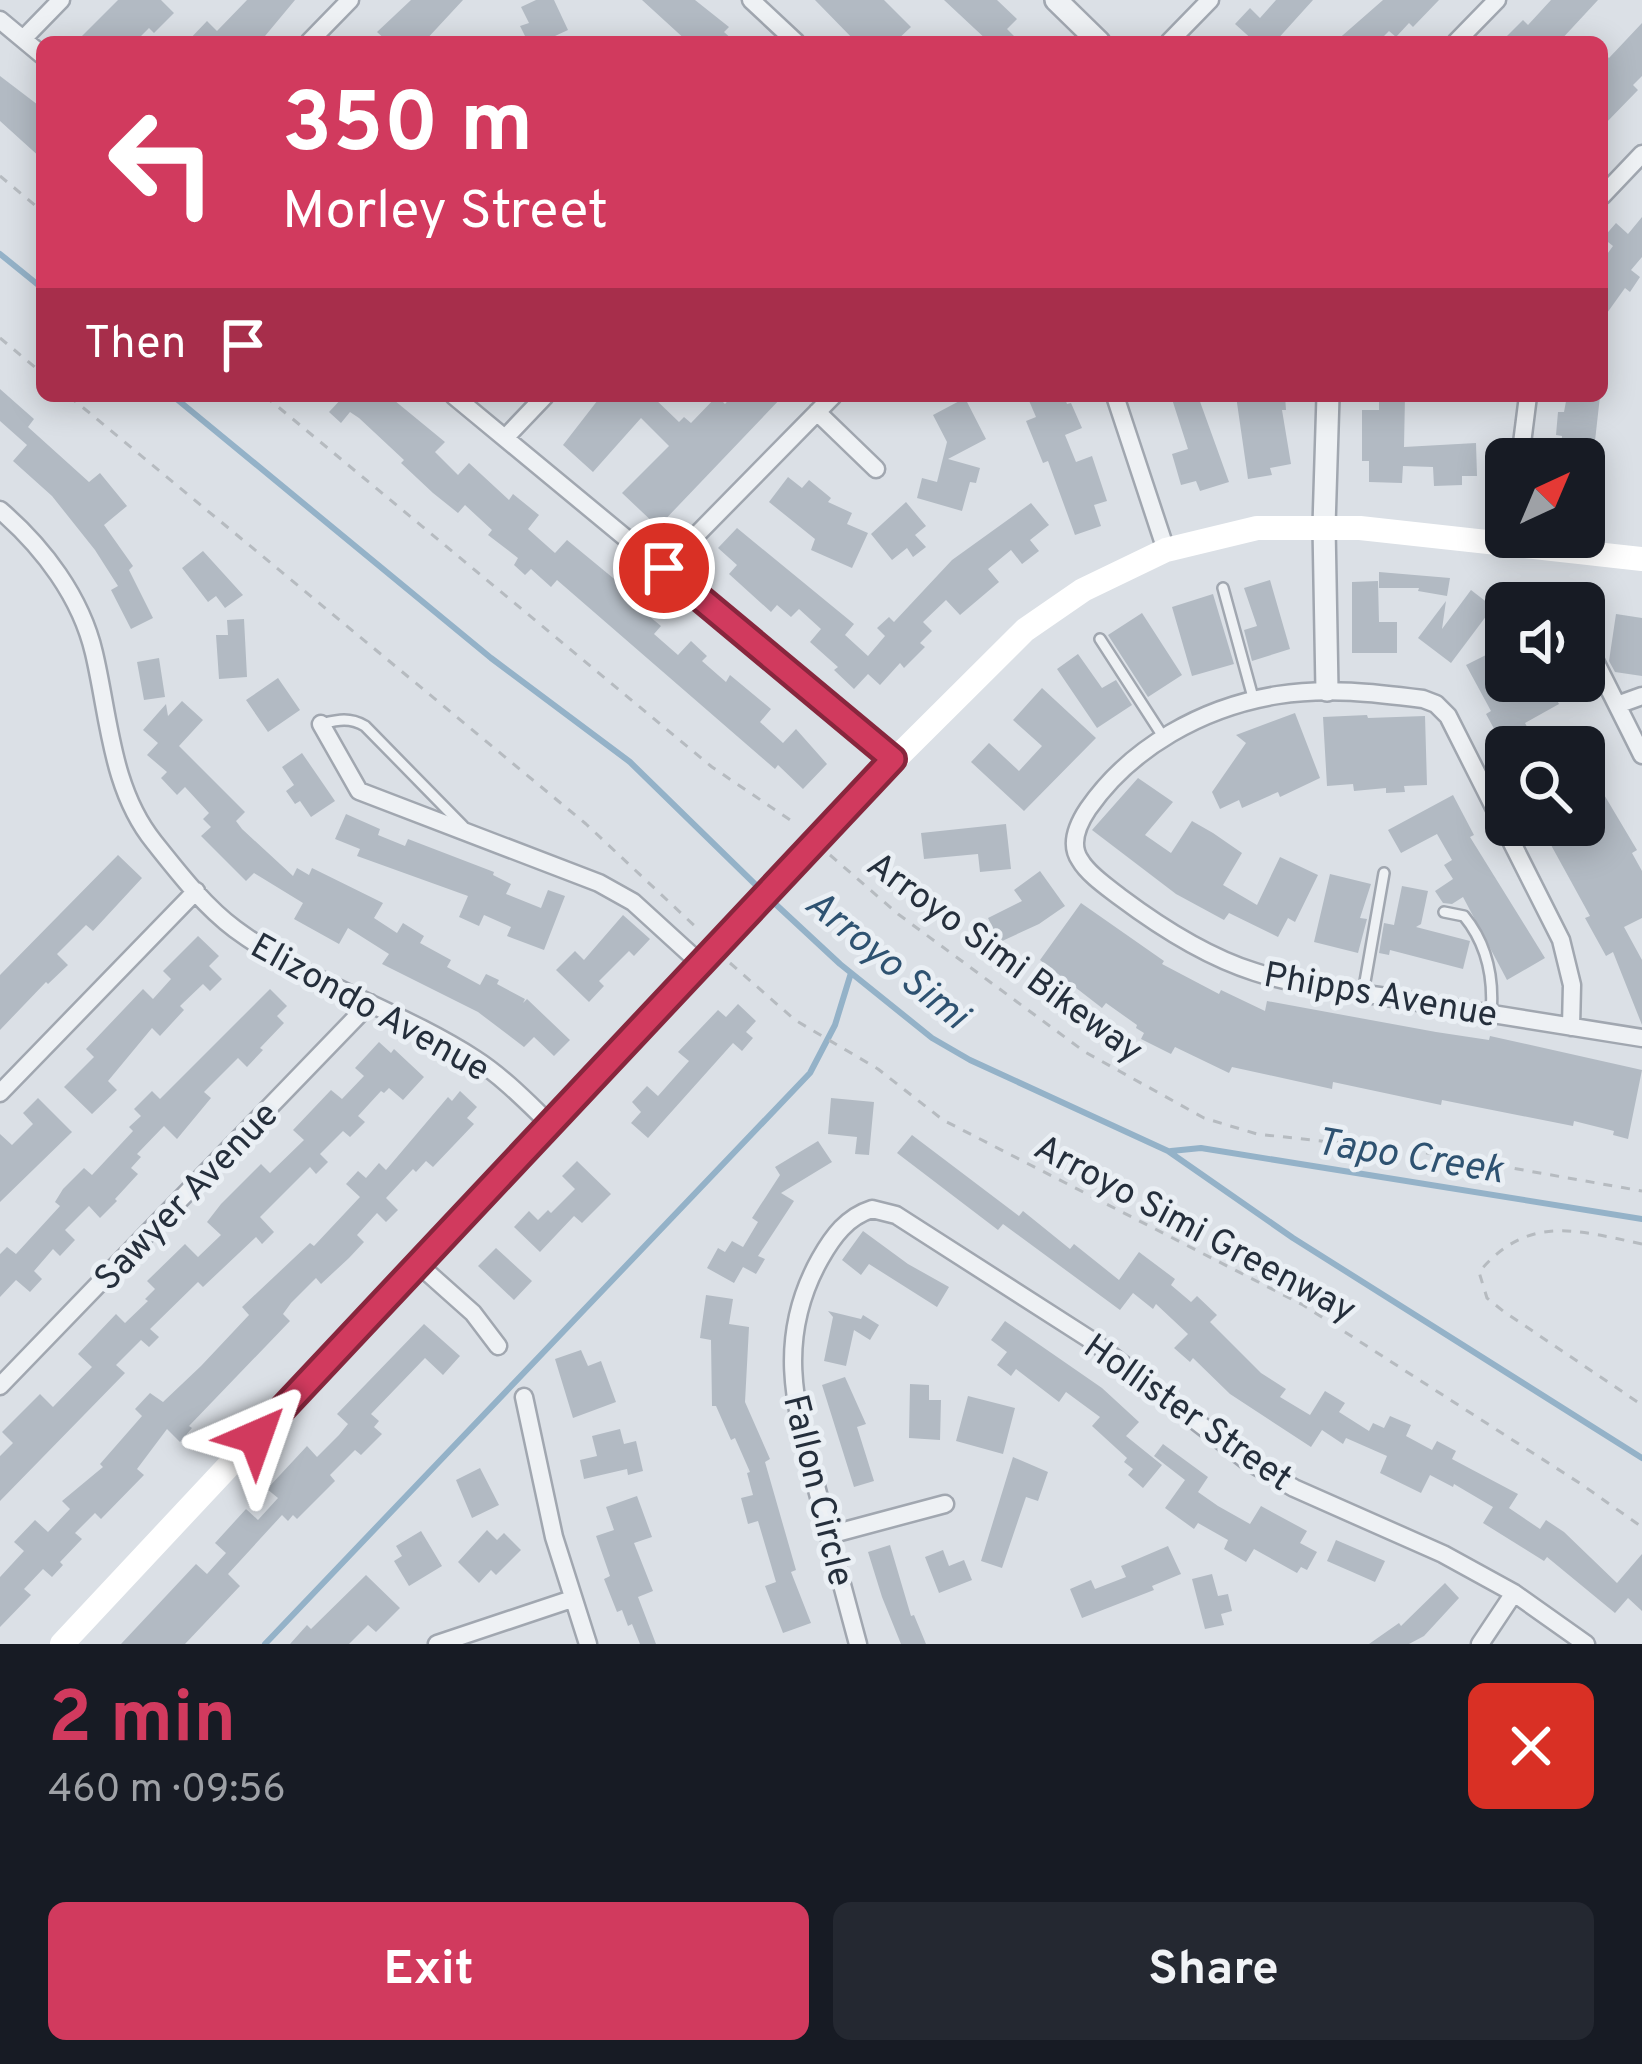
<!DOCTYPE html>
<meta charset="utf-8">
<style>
:root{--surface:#171b24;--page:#242831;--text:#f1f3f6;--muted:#9ea1a6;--accent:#d13a5e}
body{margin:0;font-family:Overpass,sans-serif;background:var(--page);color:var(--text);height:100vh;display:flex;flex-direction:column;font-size:45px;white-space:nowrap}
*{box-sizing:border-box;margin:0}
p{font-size:39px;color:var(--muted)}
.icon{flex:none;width:66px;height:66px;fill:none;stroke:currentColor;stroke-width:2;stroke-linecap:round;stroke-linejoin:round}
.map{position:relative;height:1644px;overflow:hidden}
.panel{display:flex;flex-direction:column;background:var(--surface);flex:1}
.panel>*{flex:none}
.top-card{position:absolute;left:36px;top:36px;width:1572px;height:366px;border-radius:18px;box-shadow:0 6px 30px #0003;background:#d13a5e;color:#fff;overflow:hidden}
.needle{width:78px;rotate:44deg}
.controls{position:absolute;left:1485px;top:438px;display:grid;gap:24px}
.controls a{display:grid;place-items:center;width:120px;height:120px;border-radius:18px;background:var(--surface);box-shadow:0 6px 30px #0003;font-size:60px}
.pin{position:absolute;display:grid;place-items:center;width:102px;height:102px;color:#fff;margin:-51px;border:6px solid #fff;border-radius:50%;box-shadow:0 3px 12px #0007}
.me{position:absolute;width:132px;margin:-66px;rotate:43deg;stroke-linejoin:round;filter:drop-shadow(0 0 9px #0008)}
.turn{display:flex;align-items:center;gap:42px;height:252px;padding:0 48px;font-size:54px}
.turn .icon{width:156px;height:156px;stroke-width:2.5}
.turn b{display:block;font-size:84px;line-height:102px}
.then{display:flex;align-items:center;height:114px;padding:0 48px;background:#0003;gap:24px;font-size:45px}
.round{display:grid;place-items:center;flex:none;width:126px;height:126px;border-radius:18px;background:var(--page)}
.overview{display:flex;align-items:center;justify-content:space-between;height:204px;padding:0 48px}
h1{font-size:72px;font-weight:700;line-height:90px;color:var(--accent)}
.action{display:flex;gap:24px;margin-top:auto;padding:24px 48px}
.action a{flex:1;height:138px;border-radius:18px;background:var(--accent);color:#fff;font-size:48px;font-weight:700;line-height:138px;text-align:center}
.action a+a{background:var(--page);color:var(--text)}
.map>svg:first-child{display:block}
</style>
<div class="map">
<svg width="1642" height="1644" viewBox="0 0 1642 1644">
<rect width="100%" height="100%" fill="#dbe0e6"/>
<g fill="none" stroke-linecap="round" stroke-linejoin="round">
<path stroke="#94b2c8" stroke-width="6" d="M0,254l42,34
M173,396l318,262 139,104 131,128
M770,899l70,65 92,74 38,22 198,91 125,87 349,220
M1171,1151l30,-3 441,71
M265,1644l545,-571 25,-48 16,-52"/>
</g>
<path fill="#b2bac3" d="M118,0h43l13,13 -20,20 -5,-5 -14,14h-59z
M247,0h48l-35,42h-73l20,-21 10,10z
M411,0h52l-39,42h-36l-11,-10z
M536,0h18l14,30 -26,12h-14l-8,-16 9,-3 -8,-16z
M642,0h53l34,27 -5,5 11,10h-47z
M815,0h69l27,27 -16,15h-39z
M944,0h53l20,19 -10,10 13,13h-31z
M1276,0h37l-38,42h-20l-20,-18 15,-16 10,10z
M1383,0h56l-26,27 -4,-4 -13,14 -7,-6 -11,11h-43z
M1551,0h47l-39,42h-58l22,-22 5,5z
M1642,23v53l-9,9 5,5 -36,37v-76l7,7z
M0,76l42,32v51l-42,-38z
M1642,217v40l-11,13 9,7 -10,15 -5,-4 -23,32v-59l11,-15 -10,-8 13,-15 12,11z
M0,389l34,30 -6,8 61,55 11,-9 27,33 -23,19 29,41 -4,4 24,48 -22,11 -20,-39 7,-4 -23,-36 -43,-54 -39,-35 14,-16 -27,-24z
M344,396h45l56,46 -10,10 23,23 11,-12 40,37 4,-6 26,21 -11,14 27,24 12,-13 80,66 -4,5 18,15 -7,8 24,21 13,-14 16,15 -5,5 24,21 4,-7 41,34 -11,13 23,21 13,-14 31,35 -24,25 -25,-24 -3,4 -218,-189 -6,7 -20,-18 -6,6 -11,-10 4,-7 -30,-23 4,-5 -27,-25 -7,8 -25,-20 -32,-30 3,-3 -45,-42 -9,-6 -9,11 -12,-11z
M601,396h51l27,26 5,-5 7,6 26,-27 8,8 7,-8h51l-125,131 -36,-34 47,-47 -28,-28 -48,54 -30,-27z
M1027,396h37l3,8 4,-1 11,25 -17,7 11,27 16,-6 15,45 -13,4 7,21 -26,9 -27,-74 -5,2 -17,-42 10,-4z
M1171,396h27l31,86 -29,9 -4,-10 -15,4 -9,-31 16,-5z
M1236,396h49l1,14h-4l9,54 -21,4 2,7 -24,4z
M1379,396h26l-1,51 72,-4 1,33h-15v9l-28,1 -1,-19 -30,-1 -1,17 -33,-1v-21h-7v-51h17z
M1567,396h33l-7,63h-33l2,-23 -6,-1 2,-23h6z
M965,398l21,41 -38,20 32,9 -4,15 -6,-1 -8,29 -45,-13 5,-20 15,4 10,-40 -14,-27z
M788,477l14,11 7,-8 22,18 -3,4 24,11 -5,11 21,9 -16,35 -41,-18 4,-11 -46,-37z
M906,502l20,24 -11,9 11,12 -13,10 -6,-9 -15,12 -21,-26z
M1031,503l18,22 -19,15 9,11 -17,13 -11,-14 -23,19 11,13 -39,33 -14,-15 -23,22 9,9 -12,12 5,4 -21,21 -4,-5 -20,22 -12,-11 -14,15 -20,-19 4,-3 -28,-25 11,-13 -22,-20 -8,8 -14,-12 -6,7 -42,-38 8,-9 -19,-17 19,-20 117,96 -9,11 23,21 17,-20 -8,-8 12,-11 5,5 58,-62z
M203,551l40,44 -18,13 -9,-12 -8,6 -26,-34z
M1379,572l71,6 -3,18 -29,-5 1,-3h-40z
M1270,580l20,69 -38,12 -8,-31 13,-4 -13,-38z
M1378,581l1,41h18v31h-45v-71z
M1471,590l22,17 -42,56 -33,-25 28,-37 -4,28z
M1213,594l21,70 -42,12 -20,-69z
M1142,613l40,62 -34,22 -40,-62z
M1616,614l26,4v58l-27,-4 -6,-11z
M244,619l3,58 -28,2 -3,-44h12l-1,-15z
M1506,645v36h41l12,23 -34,19 13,24h-34l-18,-33 5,-3 -25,-46z
M1078,654l24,34 14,-8 16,25 -35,23 -40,-59z
M159,658l6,39 -21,3 -7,-38z
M278,678l22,32 -32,22 -22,-32z
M1042,688l54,50 -72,73 -53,-49 18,-19 30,28 23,-25 -29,-26z
M182,701l21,19 -24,26 66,66 -9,9 6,8 51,47 4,-8 12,7 3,-7 71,35 -9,15 23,15 6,-10 21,13 -4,7 31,17 -4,7 33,18 6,-11 13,6 -2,4 28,15 -2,4 4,-4 43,41 -16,16 -20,-19 -10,10 -46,-35 -96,-48 7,-10 -41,-26 -9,16 -45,-25 9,-16 -49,-30 -8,8 -45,-45 10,-9 -8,-8 6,-6 -24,-26 -8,8 -16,-17 6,-6 -20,-17 11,-12 -15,-13 23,-26 2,12z
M1295,713l25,65 -40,19 -2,-5 -36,16 -3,-8 -19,9 -8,-17 34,-49 -10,-8z
M1367,715l1,3 57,-2 2,69 -23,1 1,6 -19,1v-5l-32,3 -1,-7 -26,2 -4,-69z
M302,753l33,48 -24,16 -11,-16 -5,3 -9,-13 8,-6 -12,-18z
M1584,761l53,89 -5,3 10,18v47l-18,9 18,33v65l-29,-73 -7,4 -21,-38 5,-2 -50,-91h52l-8,-14z
M1138,778l35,24 -28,33 26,18 21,-32 21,12 29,20 -19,32 34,20 23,-48 38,18 -23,47 -7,-4 -10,19 -49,-24 -5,7 -48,-26 -84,-64z
M1453,795l21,40 -4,2 75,121 -38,22 -44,-83 -11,7 -9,-1 -8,-12 18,-12 -9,-14 8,-5 -15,-26 -36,19 -13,-23z
M346,814l34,15 -2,6 27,11 3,-7 86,33 -1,3 18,9 -5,10 35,14 7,-18 17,6 -21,54 -37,-14 4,-9 -27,-12 -5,11 -20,-9 9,-21 -111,-40 3,-7 -25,-10z
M1006,824l5,45 -31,3 -2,-18 -54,5 -3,-26z
M118,855l24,23 -49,53 -7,-6 -29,29 11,11 -20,19 -2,-2 -46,48v-55z
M1040,871l25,35 -26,18 -39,18 -12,-24 34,-17 -8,-11z
M1330,874l41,10 -11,34 7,1 -9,34 -44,-11z
M1402,886l26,5 -7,33 -5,3 54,14 -7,28 -73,-19 -1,5 -10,-2 5,-30 10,2z
M1081,903l83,58 -2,3 57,30 2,-4 44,21 2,-10 169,31 53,8 1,-4 152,34 -14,69 -15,-4 1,-4 -40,-10 -1,5 -131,-26 -1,5 -108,-23 -1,7 -100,-22 -3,6 -54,-26 -4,7 -30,-15 3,-6 -8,-5 1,-3 -31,-22 -4,5 -62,-48z
M623,915l27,24 -16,17 -5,-5 -30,30 5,5 -15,16 -33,-32 19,-19 9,9z
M198,936l21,20 -10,10 13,13 -12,12 -7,-7 -23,22 4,4 -24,26 -8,-8 -44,53 9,9 -25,24 -28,-27 30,-30 -8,-8 57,-60 10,10 18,-20 -8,-8z
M270,989l17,17 -10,10 7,7 -24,25 3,2 -16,17 -9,-9 -34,34 7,6 -34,41 -13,-13 -27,28 4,3 -10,11 7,6 -23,25 2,2 -17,17 -11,-12 -24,24 10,10 -15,16 -7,-7 -19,22 8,8 -12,13 -14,-12 -16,17v-43l7,-7 9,7 44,-48 -5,-4 8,-13 21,-21 8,7 41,-44 -4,-4 12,-11 -7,-7 18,-18 8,8z
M738,1004l18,17 -10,11 7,6 -11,13 -9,-8 -85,95 -17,-15 10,-11 -9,-10 15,-16 11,10 31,-35 -11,-9 40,-42 8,7z
M379,1042l12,11 3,-4 30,28 -21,23 -14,-12 -5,5 -3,-2 -23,25 7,6 -15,15 -7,-6 -23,23 8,8 -12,12 -6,-7 -50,50 14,15 -12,12 -6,-7 -53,50 -5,-5 -48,47 9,8 -10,10 -8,-7 -25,25 9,8 -125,128v-45l13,-13 -11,-11 38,-38 13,13 39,-40 -14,-13 38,-40 9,9 23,-22 -3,-2 10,-10 -8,-8 38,-37 13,13 23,-22 -14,-13 14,-18 40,-40 9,9 34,-33 -11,-10 38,-40 11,9 22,-23 -9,-8z
M460,1091l17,16 -10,11 7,6 -41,43 -7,-6 -10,11 -3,-3 -27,29 12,12 -12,12 -9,-9 -20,22 7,7 -15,16 -28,26 -5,-6 -25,25 -8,11 7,7 -101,105 3,2 -12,14 -13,-13 -30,40 7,6 -43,44 -6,-6 -20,20 7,6 -22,23 3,3 -11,12 -9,-8 -19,20 7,6 -31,32v-50l24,-26 -10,-9 21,-22 13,12 22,-23 -8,-8 41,-34 -3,-3 42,-48 -7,-7 15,-16 13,9 38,-36 48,-51 -7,-8 68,-64 4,3 46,-49 -14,-13 12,-13 8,7 13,-15 7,7 62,-73 4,4z
M38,1098l34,34 -72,70v-68l12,11 21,-21 -10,-11z
M831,1098l43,4 -5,53 -14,-1 2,-17 -29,-3z
M912,1135l107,81 4,-5 47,38 4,-5 45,36 20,-28 36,27 -4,6 20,17 6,-6 20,19 -7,7 51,51 25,16 -6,8 30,18 15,-24 20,12 -6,9 30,19 4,-8 11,5 6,-12 21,9 -5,11 26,14 5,-9 19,10 -4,8 66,35 -9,14 31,21 6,-9 18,12 53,51 25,-29v57l-14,-13 -13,15 -68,-56 -3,4 -61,-38 10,-16 -39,-23 -1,3 -23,-12 -9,18 -41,-20 7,-17 -41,-18 -3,6 -21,-14 -11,17 -81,-53 -37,-36 -3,4 -16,-14 14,-14 -32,-30 -3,5 -20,-16 -13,17 -117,-86 -5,6 -101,-77z
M818,1141l14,21 -51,31 13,8 -36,55 7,3 -9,15 -13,-7 -9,16 -27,-15 11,-20 7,4 7,-11 11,6 15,-25 -6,-4 28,-43 -5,-8z
M577,1161l34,33 -29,29 -8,-7 -34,36 -26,-25 15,-16 9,9 10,-10 3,3 24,-24 -13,-13z
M863,1231l45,33 41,23 -12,20 -68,-43 -8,11 -19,-15z
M496,1248l36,33 -18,19 -36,-34z
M706,1295l27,4 -4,25 20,3 -4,75 25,57 -5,3 31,108 -5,2 20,51 -28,10 -18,-47 11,-4 -18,-61 -10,3 -7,-26 12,-3 -6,-22 3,-1 -15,-34 -4,2 -15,-34h-4l-1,-66 -11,-2z
M828,1311l33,8 2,-4 16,10 -9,15 -16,-10 -8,36 -22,-5 9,-44z
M1005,1321l97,67 37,34 -13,14 36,29 -19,23 -15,-13 5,-6 -9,-7 3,-4 -35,-32 8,-9 -34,-25 -7,10 -43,-33 -5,7 -14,-11 10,-13 -16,-12z
M424,1324l36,32 -17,19 -18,-17 -54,56 8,7 -5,6 8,7 -21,21 -6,-5 -25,25 5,6 -38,38 -4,-4 -5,6 -6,-6 -54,59 12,12 -55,58h-64l75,-80 11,10 19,-21 -11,-10 31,-34 12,11 20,-22 -11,-9 40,-43 10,11 22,-22 9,-11 -11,-10z
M581,1350l7,16 13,-5 15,41 -43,16 -18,-59z
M845,1377l21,47 -9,3 17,54 -20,6 -32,-102z
M910,1384l19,1v15h12l-1,40 -31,-2z
M968,1396l47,12 -12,46 -47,-13z
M620,1429l4,15 12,-3 7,30 -15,4 -1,-6 -43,10 -4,-19 17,-4 -5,-20z
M1163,1444l45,33 -10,15 20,14 32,18 11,-18 46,25 -7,12 17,9 -10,18 -6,-3 -4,6 -43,-24 -8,13 -22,-13 4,-9 -30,-17 -4,6 -29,-21 20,-28 -31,-24z
M1013,1457l35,15 -10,29 -12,-4 -24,71 -21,-7z
M480,1468l19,37 -27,13 -16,-38z
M637,1496l15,41 -18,6 19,48 -15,6 18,47h-16l-8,-20 -4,2 -6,-16 -5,2 -13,-33 6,-3 -14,-40 18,-6 -8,-23z
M487,1530l10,10 7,-7 17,17 -25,25 -5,-5 -12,13 -21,-21z
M421,1531l21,35 -33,20 -15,-25 8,-5 -6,-10z
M1336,1540l49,21 -10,21 -48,-21z
M890,1545l21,71 3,-1 12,29h-25l-19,-47 -14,-45z
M1168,1546l13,28 -29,12 2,4 -72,28 -12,-29 21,-9 4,9 31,-12 -5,-11z
M943,1550l6,16 15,-6 8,20 -33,13 -14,-36z
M1212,1574l6,22 10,-2 4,17 -11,3 3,11 -19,4 -13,-50z
M366,1575l34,33 -24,24 -8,-7 -19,19h-59l17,-19 4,4z
M1445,1583l14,15 -35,38 -15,8h-40l30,-21 2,3z"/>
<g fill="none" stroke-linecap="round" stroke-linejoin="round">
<g stroke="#a1a7b0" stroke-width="14">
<path id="service" d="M1223,588l31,113
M1100,639l64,99
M321,724c17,-4 28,-7 44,2l98,100
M1444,912l20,4c23,28 30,63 27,98
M1363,993l21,-120"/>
</g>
<g stroke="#a1a7b0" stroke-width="21">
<path id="minor" d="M751,0l45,42
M0,20l42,35
M23,39l38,-39
M309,42l41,-42
M1169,42l41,-42
M1456,42l41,-42
M1602,196l40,-42
M454,396l439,363
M1115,396l51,154
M817,412l59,57
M505,438l40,-42
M1520,459l8,-63
M0,510c43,37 81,87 94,143 15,63 17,136 60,189 24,30 50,64 81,87 73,54 164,81 240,130 28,18 52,43 76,66
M664,568l169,-172
M1584,639l58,116
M1617,705l25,-9
M321,724l38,67 240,92 34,19 68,62
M1571,1027l1,-42 -11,-45 -113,-224 -12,-12 -13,-5c-48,-6 -96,-12 -145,-4 -75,12 -147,52 -190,114 -10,15 -19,35 -8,51 8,14 27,27 40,37 40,30 87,60 135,75 46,15 96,19 144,27 81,13 162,26 243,39
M0,1093l196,-202
M418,1264l55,49 25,33
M0,1386l370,-383
M524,1397l30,140 34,107
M829,1535l116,-31
M437,1644l135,-45
M858,1644c-13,-48 -26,-96 -38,-143 -23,-88 -47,-158 0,-242 13,-23 27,-42 52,-50l24,6 198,127 152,118 48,28 149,66 71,39 72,51
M1480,1644l34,-51"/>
</g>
<g stroke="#a1a7b0" stroke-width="26">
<path id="tertiary" d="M1056,0l43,42
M1327,690l-3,-164 4,-130"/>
</g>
<path stroke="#b6bbc0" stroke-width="3" stroke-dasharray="9 9" stroke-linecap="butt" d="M0,176l42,35
M0,338l42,35
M69,396l517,428 113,106
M265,396l447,371 84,57
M830,855l68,59 187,138 119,66 53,16 164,18 221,39
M730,963l65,57 83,49 65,51 360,185 278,179 61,43
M1642,1244c-66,-14 -114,-30 -163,28l8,26 16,13 139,94"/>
<use href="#service" stroke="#eef1f4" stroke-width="9"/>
<use href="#minor" stroke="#eef1f4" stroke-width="16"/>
<use href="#tertiary" stroke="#eef1f4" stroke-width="21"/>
<path stroke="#fff" stroke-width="24" d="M62,1644l752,-804 211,-210 58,-40 83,-40 91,-22h103l282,31"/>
</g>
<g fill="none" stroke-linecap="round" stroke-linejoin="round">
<g stroke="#88263d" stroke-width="30">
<path id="route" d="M256,1437l637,-678 -229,-191"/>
</g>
<use href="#route" stroke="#d13a5e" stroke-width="21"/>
</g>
<g text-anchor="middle" stroke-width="10" stroke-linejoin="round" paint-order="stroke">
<g font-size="36" fill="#252f3c" stroke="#eaeff4">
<text transform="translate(1006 956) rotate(36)" y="13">Arroyo Simi Bikeway</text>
<text transform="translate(1381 993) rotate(10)" y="13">Phipps Avenue</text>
<text transform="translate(371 1006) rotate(29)" y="13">Elizondo Avenue</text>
<text transform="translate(185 1195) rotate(-46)" y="13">Sawyer Avenue</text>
<text transform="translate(1196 1227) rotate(28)" y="13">Arroyo Simi Greenway</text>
<text transform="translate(1189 1411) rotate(35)" y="13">Hollister Street</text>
<text transform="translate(820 1490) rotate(76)" y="13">Fallon Circle</text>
</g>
<g font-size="39" font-style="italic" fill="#2e5271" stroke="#eaeff4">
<text transform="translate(888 958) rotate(39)" y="14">Arroyo Simi</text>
<text transform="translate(1410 1154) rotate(9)" y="14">Tapo Creek</text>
</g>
</g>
</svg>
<div class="controls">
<a><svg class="needle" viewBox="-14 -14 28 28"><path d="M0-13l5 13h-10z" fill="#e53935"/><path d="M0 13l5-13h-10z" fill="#9ea1a6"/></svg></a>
<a><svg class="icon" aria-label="sound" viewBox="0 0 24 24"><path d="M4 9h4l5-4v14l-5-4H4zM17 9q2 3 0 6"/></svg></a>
<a><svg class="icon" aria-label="search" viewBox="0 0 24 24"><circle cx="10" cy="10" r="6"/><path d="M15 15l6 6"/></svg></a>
</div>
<div class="pin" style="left:664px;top:568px;background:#d93025"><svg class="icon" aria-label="arrive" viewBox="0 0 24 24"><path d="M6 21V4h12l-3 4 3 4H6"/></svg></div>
<svg class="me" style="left:256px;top:1437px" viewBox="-20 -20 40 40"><path d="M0-17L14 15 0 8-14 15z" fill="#d13a5e" stroke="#fff" stroke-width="4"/></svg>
<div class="top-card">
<div class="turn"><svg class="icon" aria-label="left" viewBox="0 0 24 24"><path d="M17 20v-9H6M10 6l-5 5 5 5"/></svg><div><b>350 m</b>Morley Street</div></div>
<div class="then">Then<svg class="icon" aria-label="arrive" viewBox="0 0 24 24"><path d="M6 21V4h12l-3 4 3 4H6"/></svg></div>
</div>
</div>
<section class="panel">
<div class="overview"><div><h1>2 min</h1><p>460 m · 09:56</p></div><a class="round" style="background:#d93025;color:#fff"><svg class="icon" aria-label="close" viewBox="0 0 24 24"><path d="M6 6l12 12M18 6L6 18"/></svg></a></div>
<div class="action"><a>Exit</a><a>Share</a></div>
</section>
